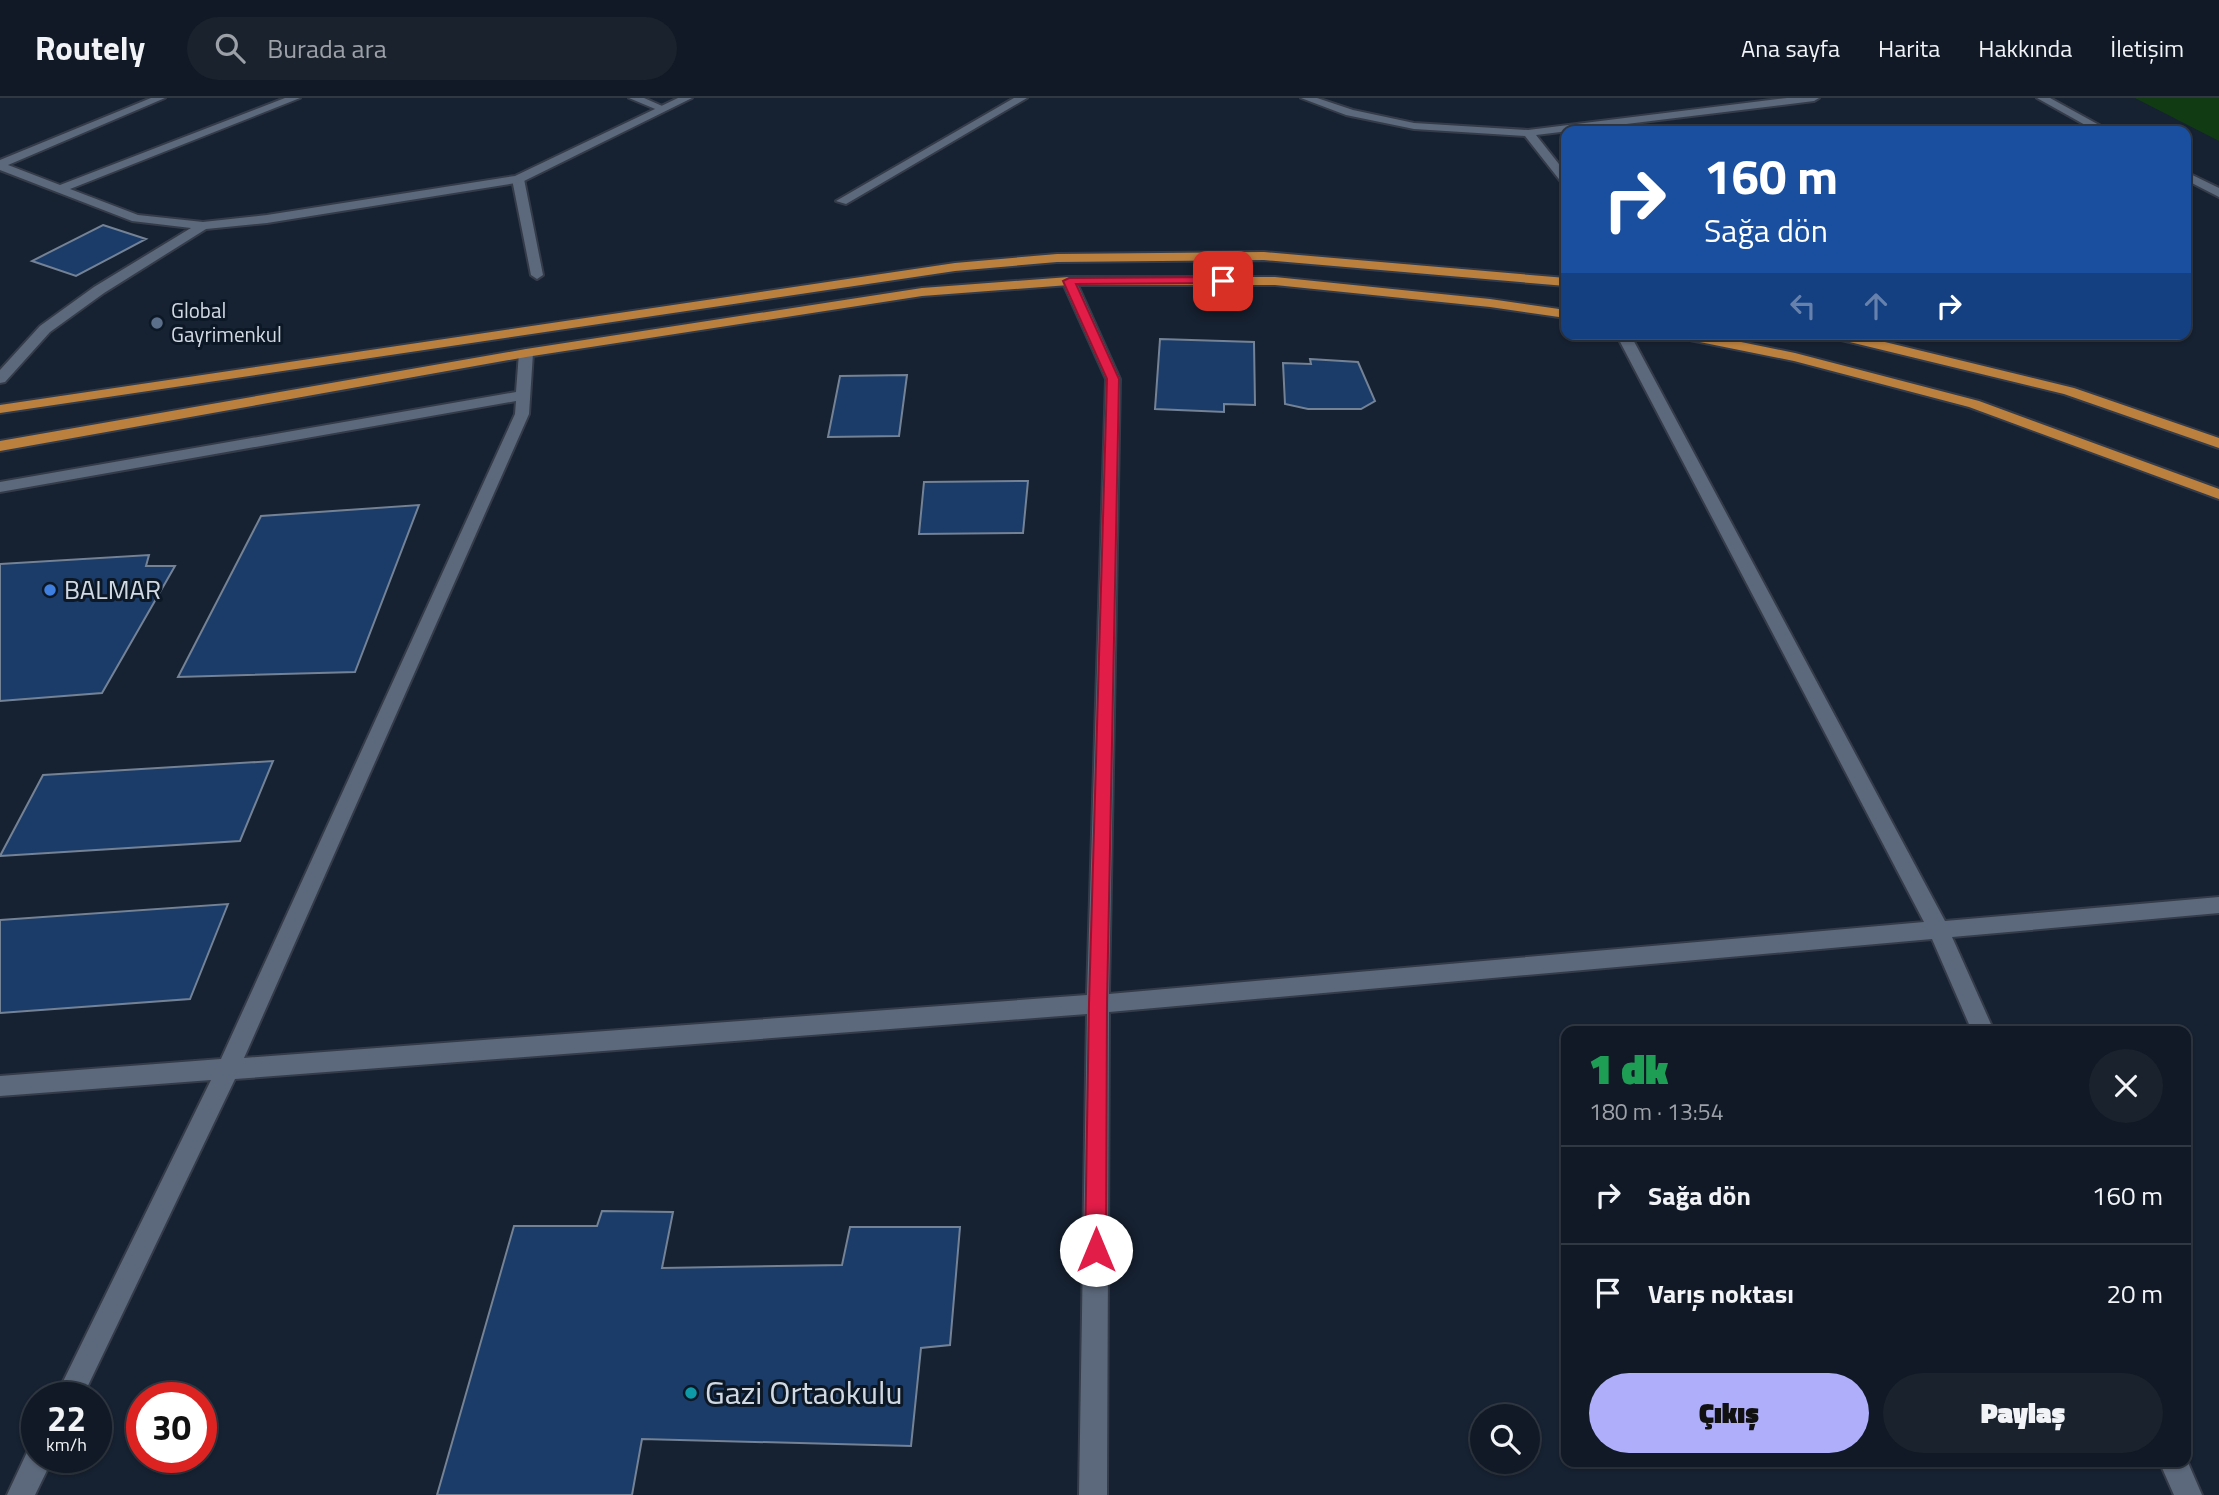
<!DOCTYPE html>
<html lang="tr">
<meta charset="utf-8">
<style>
:root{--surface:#101925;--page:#19222d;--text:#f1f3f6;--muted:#9ca0a7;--line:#303842;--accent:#aeaefb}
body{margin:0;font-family:"Titillium Web",sans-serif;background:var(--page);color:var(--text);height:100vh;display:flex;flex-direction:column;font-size:26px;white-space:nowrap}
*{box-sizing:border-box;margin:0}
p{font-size:23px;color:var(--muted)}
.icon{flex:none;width:38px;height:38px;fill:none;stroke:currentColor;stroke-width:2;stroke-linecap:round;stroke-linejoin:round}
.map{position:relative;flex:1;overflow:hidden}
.sheet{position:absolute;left:1561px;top:928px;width:630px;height:441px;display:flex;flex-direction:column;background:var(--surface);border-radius:14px;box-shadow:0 2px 5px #0004,0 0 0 2px var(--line)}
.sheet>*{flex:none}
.hud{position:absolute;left:1561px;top:28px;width:630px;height:214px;border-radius:14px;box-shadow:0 2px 5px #0004,0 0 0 2px var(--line);background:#1a4fa0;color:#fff;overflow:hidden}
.fabs{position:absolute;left:1470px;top:1306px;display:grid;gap:14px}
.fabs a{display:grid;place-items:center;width:70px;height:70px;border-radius:50%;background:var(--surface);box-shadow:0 2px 5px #0004,0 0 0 2px var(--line);font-size:35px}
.speed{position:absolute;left:21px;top:1284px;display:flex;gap:14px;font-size:35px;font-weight:700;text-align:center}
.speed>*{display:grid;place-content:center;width:91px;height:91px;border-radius:50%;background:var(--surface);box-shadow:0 2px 5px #0004,0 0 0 2px var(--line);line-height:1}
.speed small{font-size:18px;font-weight:400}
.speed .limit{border:10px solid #d22;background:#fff;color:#111}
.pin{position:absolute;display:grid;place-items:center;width:60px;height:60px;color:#fff;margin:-30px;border-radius:14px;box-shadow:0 4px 10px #0006}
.me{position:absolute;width:77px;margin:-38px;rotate:0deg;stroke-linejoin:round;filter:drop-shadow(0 0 5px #0008)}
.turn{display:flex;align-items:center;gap:24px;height:147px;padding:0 28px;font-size:32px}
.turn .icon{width:91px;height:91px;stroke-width:2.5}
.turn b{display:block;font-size:49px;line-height:60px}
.lanes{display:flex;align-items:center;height:66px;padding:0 28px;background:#0003;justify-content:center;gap:35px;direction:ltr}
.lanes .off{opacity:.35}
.round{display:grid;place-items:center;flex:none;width:74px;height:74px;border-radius:37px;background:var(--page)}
.head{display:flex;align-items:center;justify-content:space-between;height:119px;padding:0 28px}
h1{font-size:42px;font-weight:800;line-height:52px;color:#1e9e55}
.cta{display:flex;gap:14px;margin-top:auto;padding:14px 28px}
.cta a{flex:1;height:80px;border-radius:42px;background:var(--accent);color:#111;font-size:28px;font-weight:800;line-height:80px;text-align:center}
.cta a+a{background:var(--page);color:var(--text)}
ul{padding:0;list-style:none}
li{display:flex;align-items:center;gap:21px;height:98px;padding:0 28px;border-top:2px solid var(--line)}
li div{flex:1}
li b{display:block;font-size:26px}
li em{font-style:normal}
header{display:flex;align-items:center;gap:42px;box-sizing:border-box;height:98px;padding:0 35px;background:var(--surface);border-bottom:2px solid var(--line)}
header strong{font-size:33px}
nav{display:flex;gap:38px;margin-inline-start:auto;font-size:24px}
.search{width:490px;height:63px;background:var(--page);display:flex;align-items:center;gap:18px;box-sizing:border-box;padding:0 24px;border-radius:38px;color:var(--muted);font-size:26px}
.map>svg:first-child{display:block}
</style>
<header>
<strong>Routely</strong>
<div class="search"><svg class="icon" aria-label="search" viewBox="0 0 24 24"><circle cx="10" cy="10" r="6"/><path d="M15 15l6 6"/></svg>Burada ara</div>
<nav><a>Ana sayfa</a><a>Harita</a><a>Hakkında</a><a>İletişim</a></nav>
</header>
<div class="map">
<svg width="2219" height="1397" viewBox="0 0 2219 1397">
<rect width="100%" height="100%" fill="#162131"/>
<path fill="#113c13" d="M2135,0h84v43z"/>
<path fill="#1b3c68" stroke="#748295" stroke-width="2" d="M103,127l43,14 -70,37 -44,-15z
M1160,241l94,3 1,63 -31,-1v8l-69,-3z
M1310,261l48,3 17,39 -14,8h-53l-23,-5 -2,-41 28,1z
M907,277l-8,61 -71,1 12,-61z
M1028,383l-5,52 -104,1 5,-52z
M419,407l-64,167 -177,5 83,-161z
M149,457l-3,11h29l-73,127 -102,8v-137z
M273,663l-33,80 -240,15 43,-81z
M228,806l-38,95 -190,14v-93z
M602,1113l71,1 -11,56 180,-3 8,-38h110l-10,118 -29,3 -10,98 -269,-7 -10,56h-195l77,-269h83z"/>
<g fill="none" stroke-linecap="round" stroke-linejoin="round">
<g stroke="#343c49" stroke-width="4">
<path id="service" d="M629,0h15l25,11 -9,2z
M518,77l6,4 19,96 -6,4 -6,-4 -19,-96z"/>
</g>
<g stroke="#343c49" stroke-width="4">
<path id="minor" d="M151,0h14l-157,67 52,20 225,-87h15l-230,91 68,26 65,7 64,-7 248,-39 163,-78h14l-170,84 -255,41 -61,6 -102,64 -54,39 -45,50 -5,1v-13l40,-44 54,-39 97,-59 -59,-7 -132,-51v-10z
M1014,0h13l-181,106 -10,-3z
M1301,0h16l36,12 61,13 114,7 259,-32h32l-5,3 -278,34 30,38v11l-4,-1 -37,-47 -111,-7 -68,-14z
M1069,179l7,4 44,98 -11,615 815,-72 -308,-588h14l315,587 274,-24v16l-267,24 42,94h-22l-40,-92 -823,73 -2,483h-28l8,-481 -852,65 -153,319h-27l156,-318 -211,16v-20l221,-17 294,-645 1,-13 -516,91v-10l516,-90 3,-39 7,-4 7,4 -4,61 -285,644 843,-63 19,-616 -44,-98z
M37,1347v13h16l-18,37h-28l22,-47z
M2186,1360l16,37h-28l-15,-34h27z"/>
</g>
<g stroke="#343c49" stroke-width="4">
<path id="tertiary" d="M2037,0h13l60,33h-14z
M2186,74l33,16v9l-33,-17z"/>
</g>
<g stroke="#343c49" stroke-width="4">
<path id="trunk" d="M1264,154l302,26v8l-302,-26 -207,2 -102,9 -955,142v-8l955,-142 102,-9z
M1069,179h206l215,22 76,11v8l-76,-11 -215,-22h-206l-147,11 -396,61 -526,94v-10l526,-92 396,-61z
M1673,236h29l93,19 184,48 240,88v10l-250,-92 -175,-46 -114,-23z
M1827,236h25l222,54 145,50v10l-155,-54 -235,-57z"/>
</g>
<use href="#service" fill="#5c697c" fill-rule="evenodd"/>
<use href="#minor" fill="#5c697c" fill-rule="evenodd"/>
<use href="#tertiary" fill="#5c697c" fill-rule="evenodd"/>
<use href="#trunk" fill="#bb803e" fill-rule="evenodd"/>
</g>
<path fill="#e11d48" stroke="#92132f" stroke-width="2" d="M1223,179l5,4 -1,2 -151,1 43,95 -12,625 -1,246 -3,7 -7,3 -8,-3 -3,-7 4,-246 18,-625 -44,-98 6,-3z"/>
<circle fill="#5c6f8a" stroke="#0d1826" stroke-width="2.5" cx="157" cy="225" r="7"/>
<circle fill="#3f7fe0" stroke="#0d1826" stroke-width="2.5" cx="50" cy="492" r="7"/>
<circle fill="#0f9aa8" stroke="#0d1826" stroke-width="2.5" cx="691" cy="1295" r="7"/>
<g text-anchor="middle" stroke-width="6" stroke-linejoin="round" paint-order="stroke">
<g font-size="21" fill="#d1d9e3" stroke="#0d1826" text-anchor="start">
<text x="171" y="220">Global<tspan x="171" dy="24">Gayrimenkul</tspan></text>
</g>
<g font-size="26" fill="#d1d9e3" stroke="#0d1826" text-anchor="start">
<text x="64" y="501">BALMAR</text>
</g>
<g font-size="32" fill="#d1d9e3" stroke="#0d1826" text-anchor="start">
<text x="705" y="1306">Gazi Ortaokulu</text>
</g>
</g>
</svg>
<div class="fabs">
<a><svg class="icon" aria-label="search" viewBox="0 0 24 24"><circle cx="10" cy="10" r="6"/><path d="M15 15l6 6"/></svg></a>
</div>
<div class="speed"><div>22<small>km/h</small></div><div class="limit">30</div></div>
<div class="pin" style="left:1223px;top:183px;background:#d93025"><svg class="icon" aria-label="arrive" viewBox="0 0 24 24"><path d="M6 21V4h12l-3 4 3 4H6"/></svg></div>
<svg class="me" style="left:1096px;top:1152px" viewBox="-20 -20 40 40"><circle r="19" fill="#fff"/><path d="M0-13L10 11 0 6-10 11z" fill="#e11d48"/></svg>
<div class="hud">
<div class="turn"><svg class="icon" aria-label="right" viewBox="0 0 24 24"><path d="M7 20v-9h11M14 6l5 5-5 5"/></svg><div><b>160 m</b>Sağa dön</div></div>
<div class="lanes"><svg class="icon off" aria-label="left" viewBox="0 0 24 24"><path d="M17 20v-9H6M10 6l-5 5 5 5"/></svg><svg class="icon off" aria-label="ahead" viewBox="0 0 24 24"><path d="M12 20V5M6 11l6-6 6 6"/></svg><svg class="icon" aria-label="right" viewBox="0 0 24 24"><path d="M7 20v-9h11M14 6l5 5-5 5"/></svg></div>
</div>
<section class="sheet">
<div class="head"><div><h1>1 dk</h1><p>180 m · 13:54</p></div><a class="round"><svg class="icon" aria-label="close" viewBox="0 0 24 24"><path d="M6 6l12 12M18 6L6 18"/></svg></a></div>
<ul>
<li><svg class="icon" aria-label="right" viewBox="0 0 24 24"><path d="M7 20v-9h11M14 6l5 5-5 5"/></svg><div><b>Sağa dön</b></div><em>160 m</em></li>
<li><svg class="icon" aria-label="arrive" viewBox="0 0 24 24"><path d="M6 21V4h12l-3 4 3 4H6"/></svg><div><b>Varış noktası</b></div><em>20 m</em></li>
</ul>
<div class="cta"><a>Çıkış</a><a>Paylaş</a></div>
</section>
</div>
